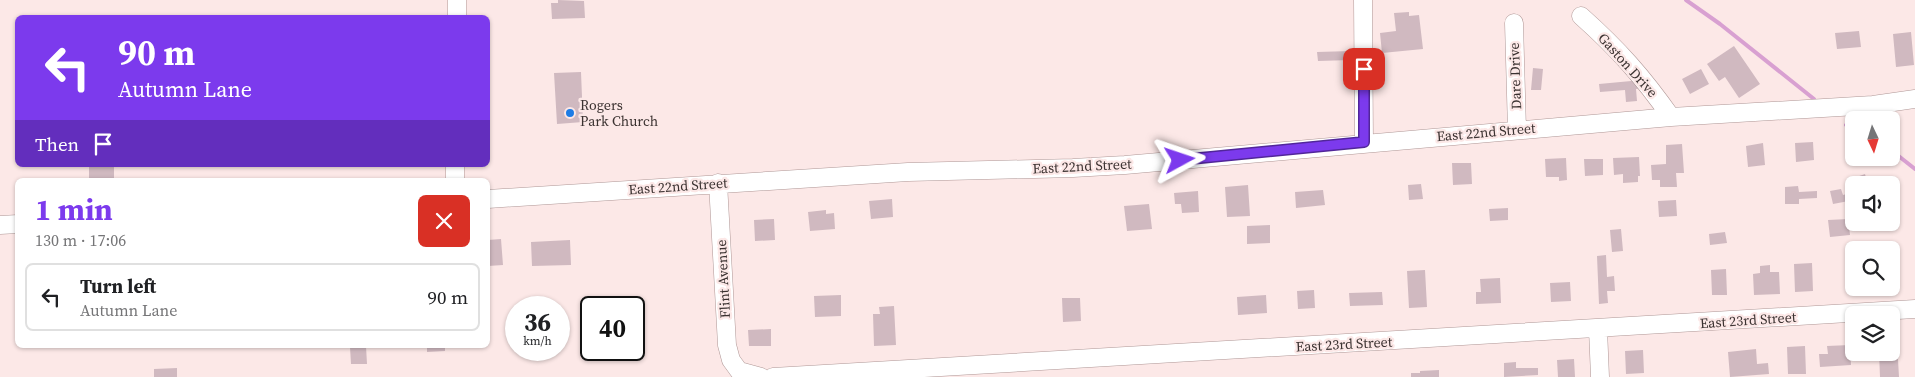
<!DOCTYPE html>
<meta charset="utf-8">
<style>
:root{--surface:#fff;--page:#f2f2f2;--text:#202124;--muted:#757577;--line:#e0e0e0;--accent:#7c3aed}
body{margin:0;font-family:"Source Serif 4",serif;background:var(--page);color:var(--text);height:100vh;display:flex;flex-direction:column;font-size:19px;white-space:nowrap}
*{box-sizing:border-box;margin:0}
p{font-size:16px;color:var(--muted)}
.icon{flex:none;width:28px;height:28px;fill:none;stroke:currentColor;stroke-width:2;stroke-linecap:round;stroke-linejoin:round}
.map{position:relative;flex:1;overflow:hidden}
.details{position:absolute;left:15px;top:178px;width:475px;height:170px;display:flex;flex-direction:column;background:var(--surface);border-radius:8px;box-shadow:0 1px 4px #0004}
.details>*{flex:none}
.hud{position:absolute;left:15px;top:15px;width:475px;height:152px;border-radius:8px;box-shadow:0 1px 4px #0004;background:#7c3aed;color:#fff;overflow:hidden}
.needle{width:32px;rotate:176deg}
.tools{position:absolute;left:1845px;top:111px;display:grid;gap:10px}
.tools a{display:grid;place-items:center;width:55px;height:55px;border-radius:8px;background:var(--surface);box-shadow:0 1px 4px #0004;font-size:25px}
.speed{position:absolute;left:505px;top:296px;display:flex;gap:10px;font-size:25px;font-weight:700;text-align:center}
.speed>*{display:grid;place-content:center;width:65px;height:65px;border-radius:50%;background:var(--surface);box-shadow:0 1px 4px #0004;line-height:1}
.speed small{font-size:12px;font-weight:400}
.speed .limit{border:2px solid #111;border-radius:8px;background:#fff;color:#111}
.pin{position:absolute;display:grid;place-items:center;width:42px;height:42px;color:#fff;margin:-21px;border-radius:10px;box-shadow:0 2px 8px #0006}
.me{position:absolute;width:55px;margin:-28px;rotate:85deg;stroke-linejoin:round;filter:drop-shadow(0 0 4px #0008)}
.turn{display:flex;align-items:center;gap:18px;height:105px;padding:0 20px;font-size:22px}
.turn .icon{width:65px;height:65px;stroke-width:2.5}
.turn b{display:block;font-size:35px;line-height:42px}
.then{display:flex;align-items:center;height:48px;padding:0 20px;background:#0003;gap:10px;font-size:19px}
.round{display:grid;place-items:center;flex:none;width:52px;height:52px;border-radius:8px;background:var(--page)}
.head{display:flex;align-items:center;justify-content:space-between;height:85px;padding:0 20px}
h1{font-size:30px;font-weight:700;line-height:38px;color:var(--accent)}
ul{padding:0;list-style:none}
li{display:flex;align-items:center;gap:15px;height:68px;margin:0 10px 8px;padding:0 10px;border:2px solid var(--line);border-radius:8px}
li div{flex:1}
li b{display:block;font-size:19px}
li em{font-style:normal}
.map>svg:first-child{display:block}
</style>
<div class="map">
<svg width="1915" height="377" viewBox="0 0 1915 377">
<rect width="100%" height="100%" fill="#fce8e7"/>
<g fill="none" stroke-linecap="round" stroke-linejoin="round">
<path stroke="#d8a0d1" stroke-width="4" d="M1686,0l34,24 94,75
M1846,125l8,6
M1891,150l24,19"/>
</g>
<path fill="#d0b9c0" d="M558,0l26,1 1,17 -33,1 -1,-16h7z
M1409,12v4l10,-1 4,34 -41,4 -2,-20 16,-2 -2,-18z
M1859,31l2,16 -24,2 -2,-16z
M1911,32l3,33 -18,2 -3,-33z
M1734,46l26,38 -21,14 -14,-21 -6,4 -12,-17z
M1351,51v9l-33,1 -1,-9z
M1533,68l10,1 -2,21h-10z
M1701,69l8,15 -19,10 -8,-15z
M581,72l2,50 -26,2 -3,-51z
M1642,80l1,8 -7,1 1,12 -11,1 -1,-12 -25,2 -1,-8z
M1813,142l1,18 -18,2 -1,-19z
M1763,143l2,22 -17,2 -2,-21z
M1682,144l2,29h-8l1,14h-17v-7h-8l-1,-15 15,-1v-19z
M1639,157l1,19h-2v6l-15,1v-9l-9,1 -1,-17z
M1566,158l1,22 -8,1v-4h-13l-1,-18z
M1584,159h19v16l-18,1z
M1452,163h19l1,21 -19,1z
M89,165h25v15h-25z
M1865,174l3,11h-14v5l-3,1 -3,-11z
M1421,184l2,15 -14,1 -1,-15z
M1248,185l2,31 -23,1 -2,-30z
M1798,186l1,6 18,-1v7l-18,1v5h-14v-17z
M1841,189l2,6 11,-3v8l-21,4 -3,-13z
M1323,190l2,15 -29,3 -1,-16z
M1198,191l1,21 -17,1 -1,-9h-6l-1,-11z
M892,199l1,18 -22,2 -2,-18z
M1676,200l1,16 -18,1 -1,-16z
M1149,204l3,25 -25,2 -3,-25z
M1508,208v12l-18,1 -1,-12z
M826,210v4l8,-1 1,16 -25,2 -2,-19z
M774,219l1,21 -20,1 -1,-21z
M1848,219l2,16 -20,2 -2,-17z
M1270,225v18l-23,1v-18z
M1621,229l2,22 -11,1 -2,-22z
M1725,232l2,11 -17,2 -1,-11z
M501,239l2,26 -15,1v-26z
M570,240l1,25 -39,1 -1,-24z
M1606,255l1,22 7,-1 1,15h-8l1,12 -9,1 -2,-48z
M1812,263l1,28 -18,1 -1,-28z
M1770,265v7h9l1,22 -26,1 -1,-21 7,-1v-7z
M1726,269l1,26h-15l-1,-25z
M1425,270l2,37 -18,1 -2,-37z
M1500,278l1,25 -25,1v-12h5l-1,-13z
M1570,282l1,19 -20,1 -1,-19z
M1314,290l1,18 -17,1 -1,-18z
M1382,292l1,13 -33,1 -1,-13z
M841,295v21l-26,1 -1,-21z
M1266,295l1,18 -29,2 -1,-18z
M1062,298h18l1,23 -18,1z
M894,306l2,39 -22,1 -1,-32h7l-1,-7z
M771,329v17h-22l-1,-16z
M1891,342h6l2,35h-19l-1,-25h12z
M427,345h18v6l-18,1z
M1850,345l1,20 -31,2 -1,-13h9l-1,-8z
M366,346l1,18h-16l-1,-17z
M1805,346l1,28h-18l-1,-27z
M1756,349l1,15 11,-1 1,11 -39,3 -2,-25z
M1643,350l1,23 -18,1 -1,-23z
M1574,359l1,18h-17l-1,-17z
M1516,362v6h22v7l-34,2v-14z
M177,368v9h-23v-8z
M1439,370v7h-28v-4h9v-2z"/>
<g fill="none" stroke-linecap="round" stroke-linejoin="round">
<g stroke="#af9796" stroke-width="19">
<path id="minor" d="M1363,0l1,143
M1581,16c37,33 62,61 90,101
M457,18v-18
M1514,23l3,107
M455,180v-15
M718,183l9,162 4,15 8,11 22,6
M488,199l420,-27 165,-4 52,-3 546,-48 202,-12 42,-6
M0,225l18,-1
M1598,329l2,48
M773,377l1142,-68"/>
</g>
<use href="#minor" stroke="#fff" stroke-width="18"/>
</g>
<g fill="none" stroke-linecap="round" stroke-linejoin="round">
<g stroke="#51269a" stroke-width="12">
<path id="route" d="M1180,160l184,-18v-73"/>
</g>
<use href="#route" stroke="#7c3aed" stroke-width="9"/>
</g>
<circle fill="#1d7ce5" stroke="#fce8e7" stroke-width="2" cx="570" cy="113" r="5"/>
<g text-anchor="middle" stroke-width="4.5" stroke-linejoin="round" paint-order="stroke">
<g font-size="14" fill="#3b3231" stroke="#fce8e7">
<text transform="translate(1628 65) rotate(48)" y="5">Gaston Drive</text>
<text transform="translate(1515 76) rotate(-92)" y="5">Dare Drive</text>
<text transform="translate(1486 132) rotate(-5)" y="5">East 22nd Street</text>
<text transform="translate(1082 166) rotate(-3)" y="5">East 22nd Street</text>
<text transform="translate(678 186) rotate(-4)" y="5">East 22nd Street</text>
<text transform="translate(723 279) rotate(-93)" y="5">Flint Avenue</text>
<text transform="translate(1748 320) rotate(-4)" y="5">East 23rd Street</text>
<text transform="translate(1344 344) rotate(-3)" y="5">East 23rd Street</text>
</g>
<g font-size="14" fill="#3b3231" stroke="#fce8e7" text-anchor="start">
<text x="580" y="110">Rogers<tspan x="580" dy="16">Park Church</tspan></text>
</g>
</g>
</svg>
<div class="tools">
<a><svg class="needle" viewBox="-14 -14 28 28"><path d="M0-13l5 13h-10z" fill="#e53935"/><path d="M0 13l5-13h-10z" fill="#757577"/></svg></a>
<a><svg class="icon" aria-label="sound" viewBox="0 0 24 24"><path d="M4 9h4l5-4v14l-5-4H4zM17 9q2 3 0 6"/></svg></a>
<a><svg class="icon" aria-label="search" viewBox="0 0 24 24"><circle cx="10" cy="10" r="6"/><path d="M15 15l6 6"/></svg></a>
<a><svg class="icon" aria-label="layers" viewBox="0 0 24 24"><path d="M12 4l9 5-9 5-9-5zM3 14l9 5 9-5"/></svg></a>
</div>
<div class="speed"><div>36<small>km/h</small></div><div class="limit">40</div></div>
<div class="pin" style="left:1364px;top:69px;background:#d93025"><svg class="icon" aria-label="arrive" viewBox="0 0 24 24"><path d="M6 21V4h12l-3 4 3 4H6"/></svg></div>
<svg class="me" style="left:1180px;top:160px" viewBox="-20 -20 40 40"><path d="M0-17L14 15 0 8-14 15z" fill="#7c3aed" stroke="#fff" stroke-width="4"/></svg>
<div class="hud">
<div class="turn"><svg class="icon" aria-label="left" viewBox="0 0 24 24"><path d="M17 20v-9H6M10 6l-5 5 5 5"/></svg><div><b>90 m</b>Autumn Lane</div></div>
<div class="then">Then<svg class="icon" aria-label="arrive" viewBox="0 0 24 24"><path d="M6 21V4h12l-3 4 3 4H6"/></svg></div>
</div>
<section class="details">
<div class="head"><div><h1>1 min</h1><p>130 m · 17:06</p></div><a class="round" style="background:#d93025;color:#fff"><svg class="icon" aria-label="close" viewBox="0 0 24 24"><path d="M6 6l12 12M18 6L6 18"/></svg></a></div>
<ul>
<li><svg class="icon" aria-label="left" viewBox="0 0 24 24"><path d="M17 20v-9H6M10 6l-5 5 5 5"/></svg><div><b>Turn left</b><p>Autumn Lane</p></div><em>90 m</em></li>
</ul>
</section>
</div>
